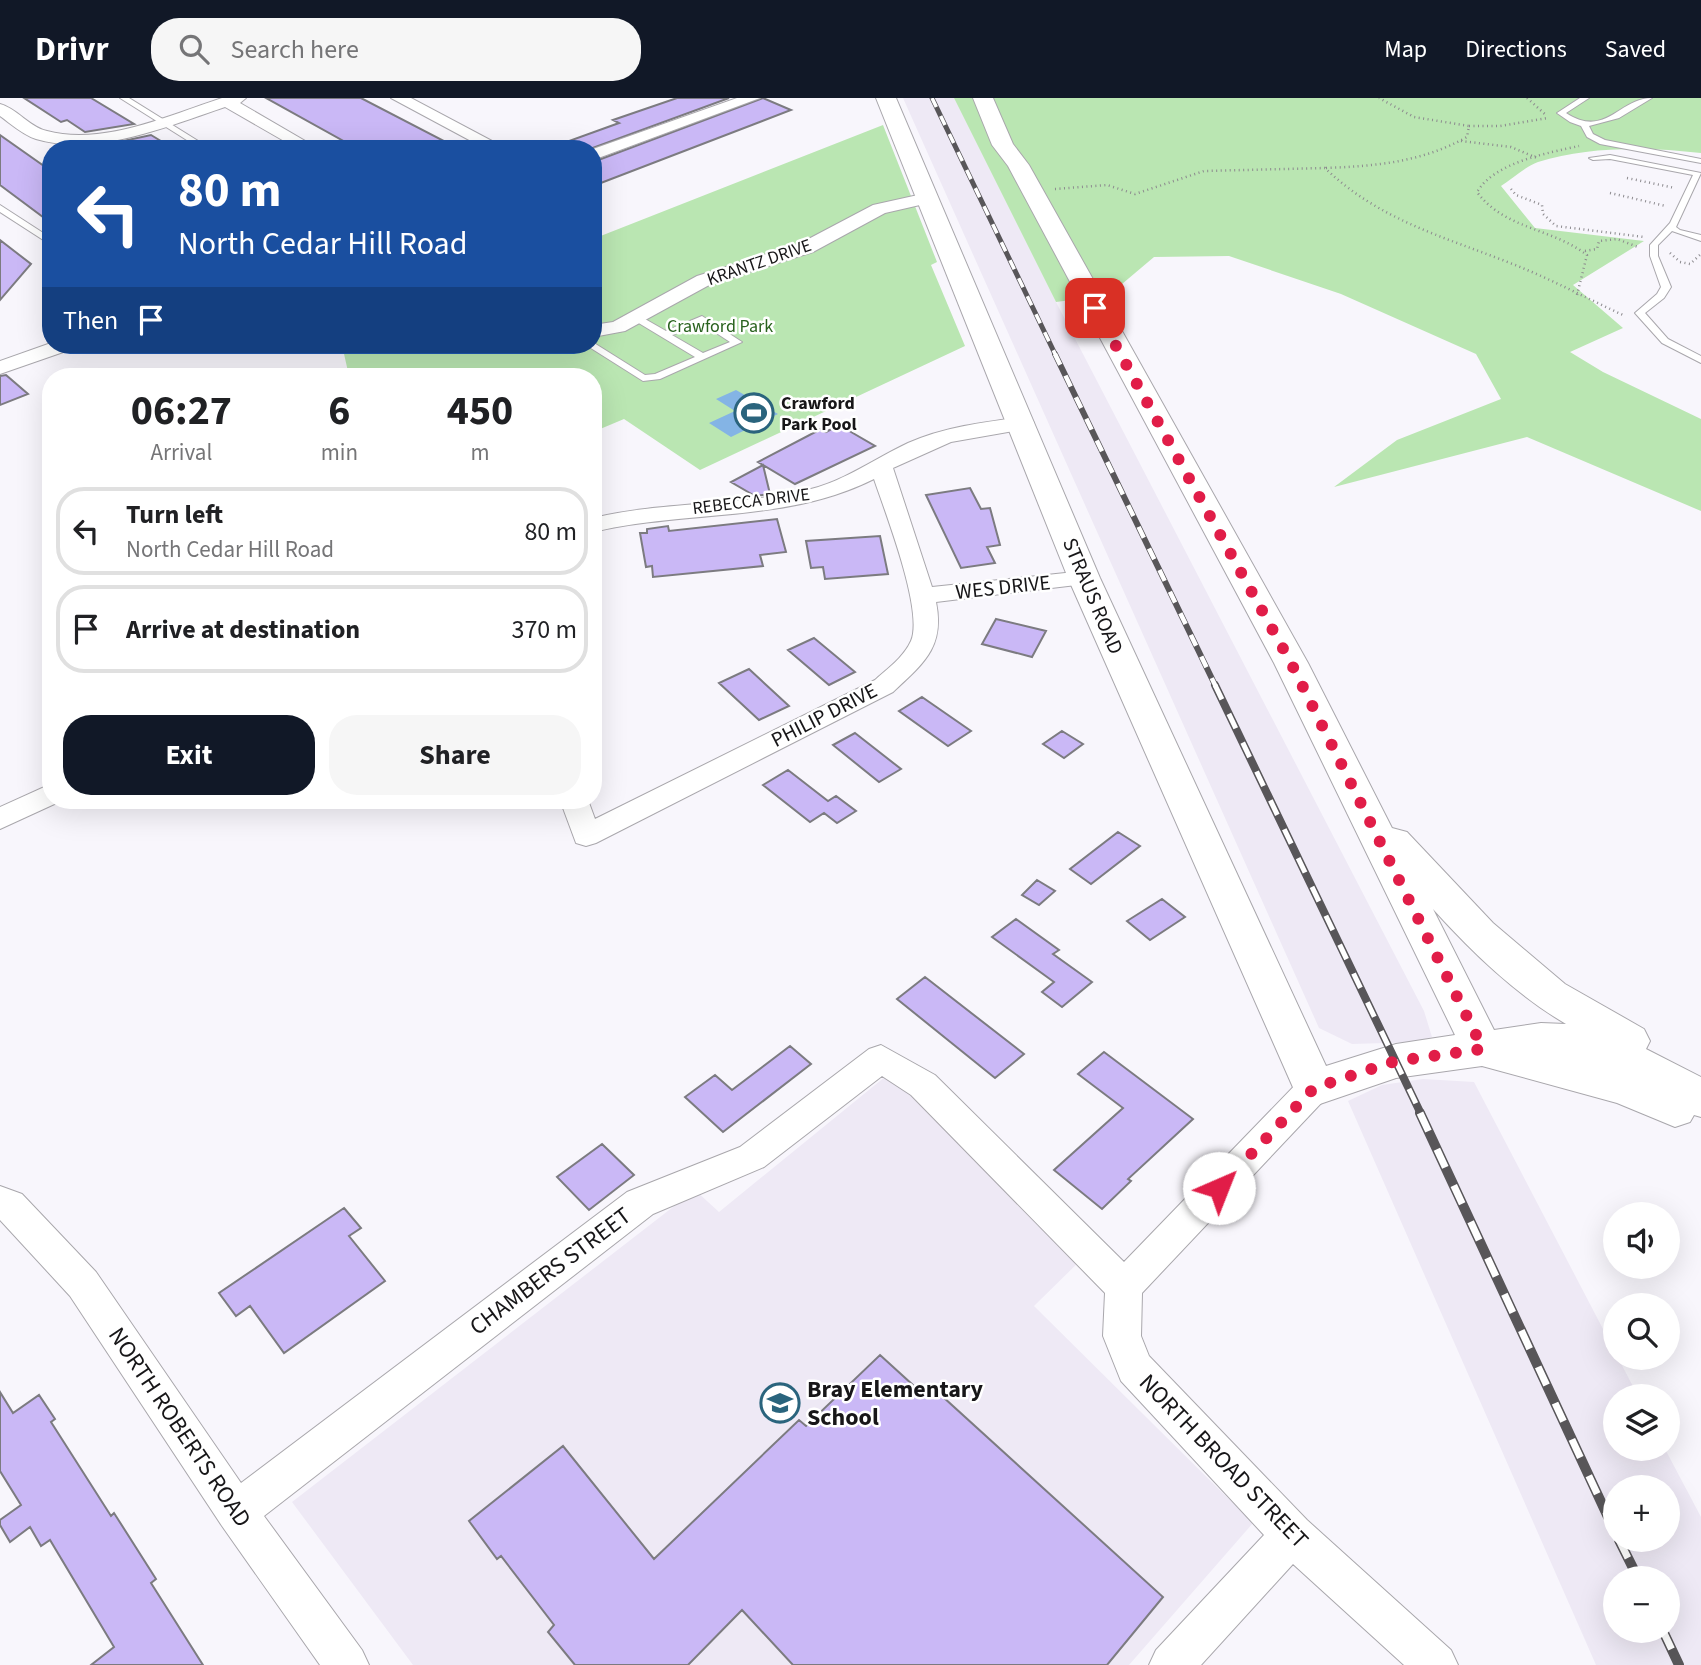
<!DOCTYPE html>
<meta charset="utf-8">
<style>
:root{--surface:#fff;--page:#f6f6f6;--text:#202124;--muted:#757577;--line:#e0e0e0;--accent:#111827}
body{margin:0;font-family:"Source Sans 3",sans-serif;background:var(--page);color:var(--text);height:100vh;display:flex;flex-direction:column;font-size:26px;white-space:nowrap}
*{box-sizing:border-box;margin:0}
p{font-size:23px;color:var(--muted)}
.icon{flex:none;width:38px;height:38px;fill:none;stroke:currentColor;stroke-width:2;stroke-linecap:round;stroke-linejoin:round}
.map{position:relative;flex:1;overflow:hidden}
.side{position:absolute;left:42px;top:270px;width:560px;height:441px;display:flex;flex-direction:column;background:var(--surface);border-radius:28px;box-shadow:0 7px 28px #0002}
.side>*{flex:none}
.guide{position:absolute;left:42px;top:42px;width:560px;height:214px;border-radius:28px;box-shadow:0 7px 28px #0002;background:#1a4fa0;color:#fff;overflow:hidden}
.fabs{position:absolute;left:1603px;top:1104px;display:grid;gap:14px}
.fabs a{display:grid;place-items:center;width:77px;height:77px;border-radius:50%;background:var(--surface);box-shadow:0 7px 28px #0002;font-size:35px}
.pin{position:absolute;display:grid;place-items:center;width:60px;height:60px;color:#fff;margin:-30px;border-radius:14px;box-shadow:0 4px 10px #0006}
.me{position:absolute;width:77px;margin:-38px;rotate:44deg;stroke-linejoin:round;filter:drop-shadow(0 0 5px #0008)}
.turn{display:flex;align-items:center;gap:24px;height:147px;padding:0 21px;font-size:32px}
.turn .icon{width:91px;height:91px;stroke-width:2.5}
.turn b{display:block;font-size:49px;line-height:60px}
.then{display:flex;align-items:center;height:66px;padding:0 21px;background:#0003;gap:14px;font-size:26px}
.eta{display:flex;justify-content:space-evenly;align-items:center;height:119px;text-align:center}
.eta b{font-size:42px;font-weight:700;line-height:49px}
.cta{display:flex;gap:14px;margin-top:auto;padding:14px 21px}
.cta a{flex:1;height:80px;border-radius:28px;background:var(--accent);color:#fff;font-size:28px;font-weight:700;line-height:80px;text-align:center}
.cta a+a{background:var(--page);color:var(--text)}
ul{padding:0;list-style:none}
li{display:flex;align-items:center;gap:21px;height:88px;margin:0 14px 10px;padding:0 7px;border:4px solid var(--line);border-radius:28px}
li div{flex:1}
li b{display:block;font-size:26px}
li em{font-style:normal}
header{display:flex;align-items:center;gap:42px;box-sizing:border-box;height:98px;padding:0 35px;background:var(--accent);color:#fff}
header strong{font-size:33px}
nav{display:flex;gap:38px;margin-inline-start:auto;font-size:24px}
.search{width:490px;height:63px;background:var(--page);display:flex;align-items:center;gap:18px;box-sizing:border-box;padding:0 24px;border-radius:28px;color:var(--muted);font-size:26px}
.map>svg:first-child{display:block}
</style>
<header>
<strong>Drivr</strong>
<div class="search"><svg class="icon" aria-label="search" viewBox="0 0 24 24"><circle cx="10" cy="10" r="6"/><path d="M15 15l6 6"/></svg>Search here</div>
<nav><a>Map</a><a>Directions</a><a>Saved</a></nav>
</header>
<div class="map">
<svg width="1701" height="1567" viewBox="0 0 1701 1567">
<rect width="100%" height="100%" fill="#f8f6fc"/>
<path fill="#eee9f5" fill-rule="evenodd" d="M903,0h51l102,204 368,709 8,26 -14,5 -66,2 -33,-16z
M891,974l196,182 -53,52 219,217 -124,142h-716l-121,-163 403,-312 24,22z
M1423,981l51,3 164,314h-23v53h50l36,68v148h-105l-248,-564 34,-16zM1615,1390h53v52h-53zM1615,1480h53v53h-53z"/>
<path fill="#bae6b2" d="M954,0h747v55c-52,-6 -112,-7 -163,9 -13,5 -26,17 -37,24l34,42 109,13 -71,44 50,43 -53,24 33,20 98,47v92l-174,-74 -193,50 63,-47 104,-41 -25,-45 -135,-60 -112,-38 -75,1 -45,38 -53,7z
M883,27l54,137 -6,3 34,81 -265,124 -76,-51 -31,13v-56h-244l-7,-31h251v-106z"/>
<path fill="#84b4e5" d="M736,292l42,24 -47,23 -22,-14 26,-12 -19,-12z"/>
<path fill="#cab8f6" stroke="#7c7b80" stroke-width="2" d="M24,0h67l43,26 -49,8 -18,-12 -6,2z
M266,0h95l83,43 -23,8h-63z
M677,0h52l-139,51h-34l-1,-3 64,-23 -6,-3z
M763,0l28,12 -198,76v-24z
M0,37l51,36v52l-51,-38z
M151,37l23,14h-62l-7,-4z
M0,142l31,24 -31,36z
M6,277l22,19 -28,11v-29z
M839,327l36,21 -80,38 -37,-22 63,-33 5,3z
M763,367l7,29 -15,2 -24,-14z
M970,390l11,21 9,-1 10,37 -13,2 8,16 -34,5 -35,-73z
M777,421l9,33 -26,3 3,11 -110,11 -1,-11 -6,1 -6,-34h7v-4l21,-3 1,5z
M880,438l8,38 -63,5 -2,-12 -12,1 -5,-27z
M996,521l50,12 -14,26 -50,-13z
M814,540l41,34 -26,13 -41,-35z
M749,571l40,37 -30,14 -40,-37z
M922,599l49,34 -23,15 -49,-35z
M1062,633l21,13 -19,14 -21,-14z
M855,635l46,36 -22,13 -46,-37z
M788,672l40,31 8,-5 20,15 -19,12 -13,-10 -14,9 -47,-37z
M1118,734l22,14 -49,38 -21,-15z
M1037,782l18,11 -16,14 -17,-10z
M1162,801l23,18 -35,23 -23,-19z
M1016,821l43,31 -6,4 39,28 -30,25 -20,-15 12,-10 -62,-45z
M925,879l99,77 -29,24 -98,-79z
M790,948l21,18 -88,68 -38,-35 30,-22 17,15z
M1104,954l89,67 -65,60 3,2 -29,28 -48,-39 69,-62 -45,-34z
M602,1046l32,31 -45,35 -32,-33z
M344,1110l17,20 -12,8 36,45 -101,72 -34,-47 -14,10 -17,-23z
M880,1257l44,40 8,-8 231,210 -56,68h-314l-51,-55 -54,55h-113l-27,-33 6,-7 -53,-69 -4,3 -28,-38 94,-75 91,113 145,-139 7,6z
M0,1294l13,21 26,-18 16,24 -4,3 60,94 3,-3 42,66 -5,4 52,82h-112l23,-18 -64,-107 -9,6 -11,-19 -20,15 -10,-17v-5l21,-15 -21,-34z"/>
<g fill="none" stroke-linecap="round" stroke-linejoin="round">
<g stroke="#a9a7ac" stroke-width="2">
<path id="lane" d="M120,0h9l82,51h-10z
M1580,0h9l-23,15c40,26 53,-15 86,-15l-33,20 -30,8 4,8 12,6 96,19v4l-101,-19 -13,-7 -6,-11 -11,-4 -13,-9z
M1610,57l91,18 -25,54 4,3 21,5v6l-29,-10 -14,14v11l13,31 -7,11 -19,15 23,26 33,17v7l-39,-20 -27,-30 22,-19 4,-7 -11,-31v-11l20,-22 23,-48 -83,-16 -17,1 -4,-2z
M0,107l51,33v7l-51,-33z
M632,217h6l28,16 36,-15 40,26 -82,37 -17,2 -57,-36 8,-2 51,32 10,-1 40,-17 -63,-38zM701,225l29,19 -27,11 -31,-18z"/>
</g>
<g stroke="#a9a7ac" stroke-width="2">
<path id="street" d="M222,0h24l-6,5 79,46h-21l-73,-42c-57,19 -128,50 -189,32 -13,-4 -25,-15 -36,-23v-12c18,5 29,23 47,27 56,15 123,-16 175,-33z
M391,0h20l96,51h-21z
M737,0h23l-167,62v-11z
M927,95l9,5 -3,4 -48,11 -72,39 -102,32 -86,47 -32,6v-12l20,-3 84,-46 102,-32 74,-39z
M51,245l24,2 -3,4 -72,25v-13z
M1023,319l8,1 3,5 -3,5 -80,14 -58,26 39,119 152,-16 9,2 3,5 -3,5 -157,19c9,45 -12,61 -43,90l-297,151 -10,3 -10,-3 -16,-43h28l7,19 280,-139c12,-11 29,-23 36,-39 13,-30 -26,-129 -37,-162 -87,44 -188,31 -281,53v-14c72,-17 147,-12 218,-29 35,-9 65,-31 97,-46 36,-16 76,-21 115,-26z
M51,686v16l10,1 -61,28v-22z
M881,947l54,30 189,187 178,-184 12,-4 12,4 5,10 -5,10 -184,195 -1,43 8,20 158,164 144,130 7,15h-54l-111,-101 -92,101h-52l7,-15 108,-115 -143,-154 -18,-45 2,-43 -194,-198 -29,-19 -118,91 -111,47 -389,302 98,134 7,15h-49l-98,-139 -152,-230 -70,-76v-34l22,8 74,78 145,211 386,-291 113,-45 129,-98z"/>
</g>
<g stroke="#a9a7ac" stroke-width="2">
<path id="secondary" d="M876,0h20l204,480 226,488 70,-22 59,-9 -181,-372 -266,-497 -16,-21 -19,-47h20l20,46 16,21 279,498 84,165 15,4 86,91 72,61 79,45 6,12 -4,8 55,28v40l-7,-2 -4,7 -15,5 -58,-24 -135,-37 -86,12 -82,28 -15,-5 -231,-523zM1433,811c39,43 82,85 133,115l-25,-1 -47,7z"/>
</g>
<path stroke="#8c8a8e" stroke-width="2.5" stroke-dasharray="1 3.5" stroke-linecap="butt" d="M1527,0l20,18
M1469,28h31l48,-8
M1461,43l50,6 26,11
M1326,70c51,-2 96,-6 141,-31l2,-11 -55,-9 -35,-19
M1627,80l48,10
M1055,91l52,-4 28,9 69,-23 121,-3c54,52 117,68 185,95 39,15 76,35 113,52
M1511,91l5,6 26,10 1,9 13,12 88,11
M1610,95l56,13
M1585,153l12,-2 2,-8 18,-2 21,8
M1670,155l10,9 10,2 11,-10
M1577,197l10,-40c-35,-27 -83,-26 -110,-63 18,-30 71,-39 102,-46"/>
<use href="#lane" fill="#fff" fill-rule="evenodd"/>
<use href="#street" fill="#fff" fill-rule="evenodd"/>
<use href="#secondary" fill="#fff" fill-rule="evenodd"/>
<g stroke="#585659" stroke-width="5">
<path id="rail-far3" d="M932,0l124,258"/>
</g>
<g stroke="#585659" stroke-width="6">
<path id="rail-far2" d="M1055,256l161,333"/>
</g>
<g stroke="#585659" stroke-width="8">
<path id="rail-far1" d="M1215,587l206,429"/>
</g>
<g stroke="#585659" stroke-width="10">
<path id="rail" d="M1420,1015l195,419
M1619,1442l19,38
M1663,1533l16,34"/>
</g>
<use href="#rail-far3" stroke="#fff" stroke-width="3.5" stroke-dasharray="10" stroke-linecap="butt"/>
<use href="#rail-far2" stroke="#fff" stroke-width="4.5" stroke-dasharray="12" stroke-linecap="butt"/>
<use href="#rail-far1" stroke="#fff" stroke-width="5" stroke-dasharray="16" stroke-linecap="butt"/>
<use href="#rail" stroke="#fff" stroke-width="7" stroke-dasharray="20" stroke-linecap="butt"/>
</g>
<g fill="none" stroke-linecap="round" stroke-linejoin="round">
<path stroke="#e11d48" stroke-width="12" stroke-dasharray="0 21.6" d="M1095,210l196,355 192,386 -87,12 -82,27 -95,100"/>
</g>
<defs>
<g id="stadium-ring" transform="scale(2.0125)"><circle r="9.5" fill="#fff" stroke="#2a647d" stroke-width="1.5"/><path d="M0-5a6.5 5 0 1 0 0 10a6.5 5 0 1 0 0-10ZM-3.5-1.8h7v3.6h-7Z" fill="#2a647d"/></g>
<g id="school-ring" transform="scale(2.0125)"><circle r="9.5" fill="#fff" stroke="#2a647d" stroke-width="1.5"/><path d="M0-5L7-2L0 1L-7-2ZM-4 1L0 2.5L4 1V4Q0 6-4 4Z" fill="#2a647d"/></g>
</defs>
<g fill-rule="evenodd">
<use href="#stadium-ring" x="754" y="315"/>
<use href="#school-ring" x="780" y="1305"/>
</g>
<g text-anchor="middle" stroke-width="5" stroke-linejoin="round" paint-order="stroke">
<g font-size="18" fill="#171618" stroke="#fff">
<text transform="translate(759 164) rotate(-19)" y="6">KRANTZ DRIVE</text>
<text transform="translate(751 403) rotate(-7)" y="6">REBECCA DRIVE</text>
</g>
<g font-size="18" fill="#29621e" stroke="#fff">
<text x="720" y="234">Crawford Park</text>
</g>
<g font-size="18" font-weight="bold" fill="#171618" stroke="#fff" text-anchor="start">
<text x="781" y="311">Crawford<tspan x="781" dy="21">Park Pool</tspan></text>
</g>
<g font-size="21" fill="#171618" stroke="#fff">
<text transform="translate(1003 489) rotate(-6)" y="7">WES DRIVE</text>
<text transform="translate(1093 498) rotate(67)" y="7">STRAUS ROAD</text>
<text transform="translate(824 617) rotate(-27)" y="7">PHILIP DRIVE</text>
</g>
<g font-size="24" fill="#171618" stroke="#fff">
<text transform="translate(550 1173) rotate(-37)" y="8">CHAMBERS STREET</text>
<text transform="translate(180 1329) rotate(56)" y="8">NORTH ROBERTS ROAD</text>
<text transform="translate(1224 1363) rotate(46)" y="8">NORTH BROAD STREET</text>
</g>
<g font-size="24" font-weight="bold" fill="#171618" stroke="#fff" text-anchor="start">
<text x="807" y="1299">Bray Elementary<tspan x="807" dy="28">School</tspan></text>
</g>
</g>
</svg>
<div class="fabs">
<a><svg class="icon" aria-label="sound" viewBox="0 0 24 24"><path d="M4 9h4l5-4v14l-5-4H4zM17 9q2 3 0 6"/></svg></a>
<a><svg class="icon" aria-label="search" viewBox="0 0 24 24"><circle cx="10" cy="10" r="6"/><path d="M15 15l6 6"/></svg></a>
<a><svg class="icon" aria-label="layers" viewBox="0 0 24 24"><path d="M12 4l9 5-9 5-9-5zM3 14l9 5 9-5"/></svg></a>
<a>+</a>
<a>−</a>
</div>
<div class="pin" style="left:1095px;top:210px;background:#d93025"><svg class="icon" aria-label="arrive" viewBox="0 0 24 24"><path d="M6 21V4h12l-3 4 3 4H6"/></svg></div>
<svg class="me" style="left:1219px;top:1090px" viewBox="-20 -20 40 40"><circle r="19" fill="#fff"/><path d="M0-13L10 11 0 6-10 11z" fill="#e11d48"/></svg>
<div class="guide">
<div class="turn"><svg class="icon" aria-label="left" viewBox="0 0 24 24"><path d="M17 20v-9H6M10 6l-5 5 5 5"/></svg><div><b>80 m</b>North Cedar Hill Road</div></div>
<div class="then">Then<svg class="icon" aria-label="arrive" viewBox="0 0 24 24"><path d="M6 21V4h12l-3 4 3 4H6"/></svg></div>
</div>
<section class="side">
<div class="eta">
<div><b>06:27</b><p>Arrival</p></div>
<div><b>6</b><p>min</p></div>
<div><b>450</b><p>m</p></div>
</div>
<ul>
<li><svg class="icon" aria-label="left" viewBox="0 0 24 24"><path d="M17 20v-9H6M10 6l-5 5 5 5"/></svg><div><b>Turn left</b><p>North Cedar Hill Road</p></div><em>80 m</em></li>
<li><svg class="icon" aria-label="arrive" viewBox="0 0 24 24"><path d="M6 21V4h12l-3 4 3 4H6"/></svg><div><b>Arrive at destination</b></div><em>370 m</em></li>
</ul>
<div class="cta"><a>Exit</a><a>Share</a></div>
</section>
</div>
